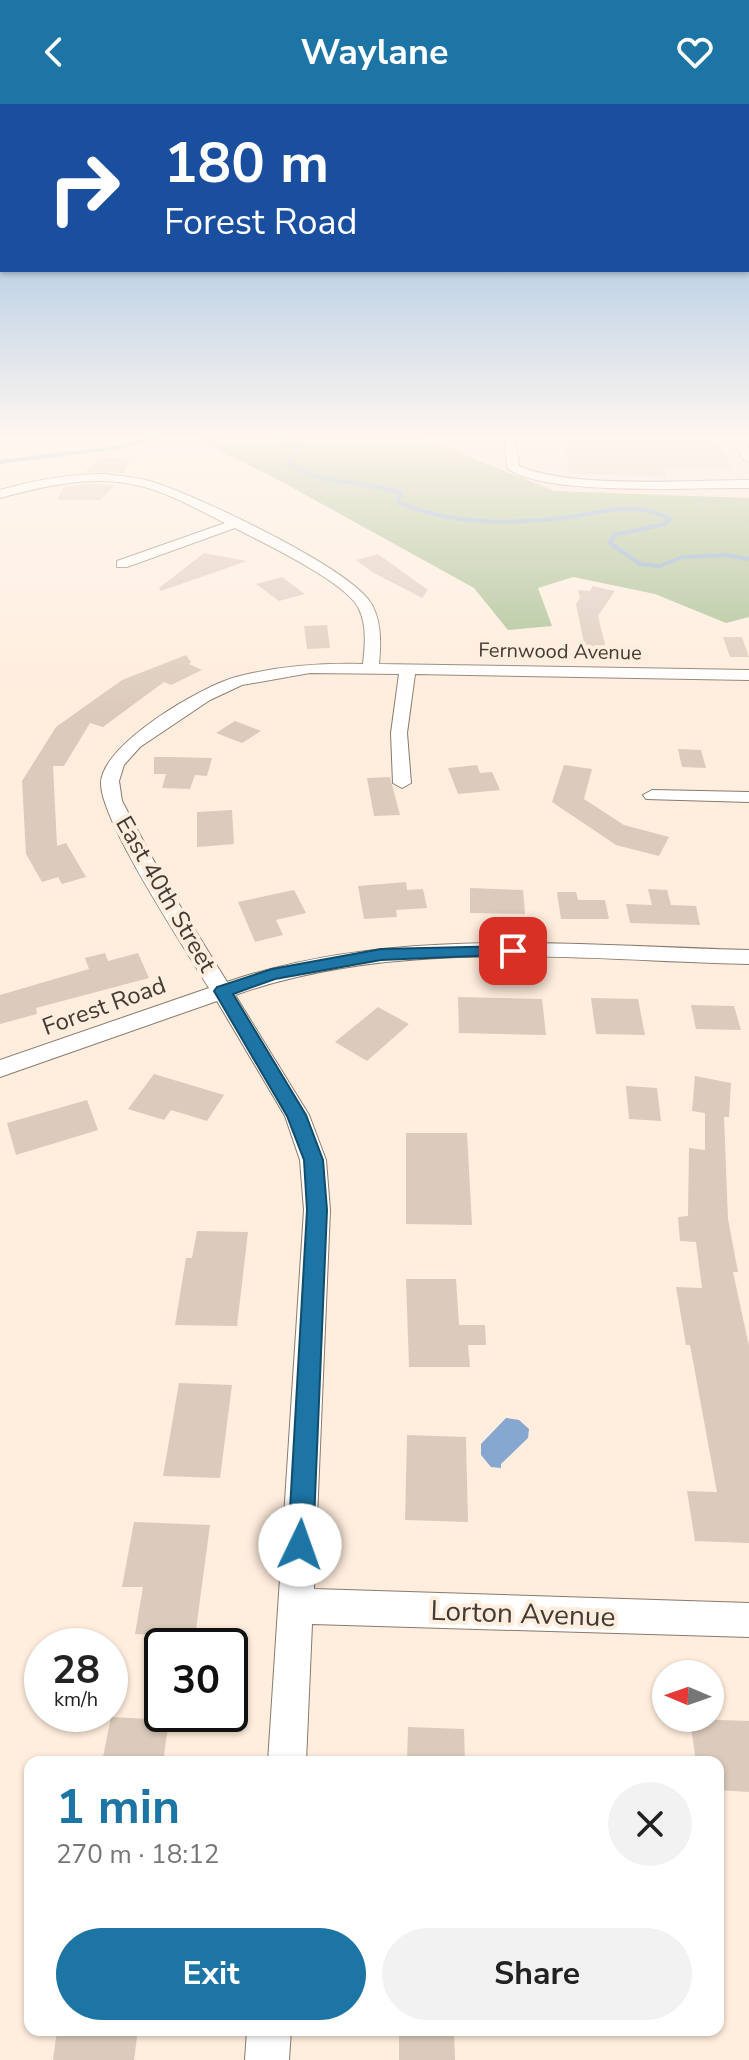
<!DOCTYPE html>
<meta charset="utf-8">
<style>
:root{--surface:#fff;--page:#f2f2f2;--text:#222;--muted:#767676;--accent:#1c75a4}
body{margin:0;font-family:"Nunito Sans",sans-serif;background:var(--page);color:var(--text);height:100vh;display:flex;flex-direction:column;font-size:30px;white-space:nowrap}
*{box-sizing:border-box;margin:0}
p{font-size:26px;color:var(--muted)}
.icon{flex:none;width:44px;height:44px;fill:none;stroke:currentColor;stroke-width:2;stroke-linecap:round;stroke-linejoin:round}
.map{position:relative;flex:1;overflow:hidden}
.details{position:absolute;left:24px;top:1652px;width:700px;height:280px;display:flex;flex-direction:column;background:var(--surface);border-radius:16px;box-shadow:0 2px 6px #0004}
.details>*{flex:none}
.hud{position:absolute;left:0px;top:0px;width:750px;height:168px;box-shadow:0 2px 6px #0004;background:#1a4fa0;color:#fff;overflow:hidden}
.needle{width:52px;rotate:272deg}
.fabs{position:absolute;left:652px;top:1556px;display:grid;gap:16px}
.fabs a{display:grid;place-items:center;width:72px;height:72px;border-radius:50%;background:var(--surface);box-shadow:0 2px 6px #0004;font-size:40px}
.speed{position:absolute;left:24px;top:1524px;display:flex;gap:16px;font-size:40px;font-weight:700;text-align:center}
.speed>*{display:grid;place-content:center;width:104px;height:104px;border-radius:50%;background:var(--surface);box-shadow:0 2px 6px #0004;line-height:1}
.speed small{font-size:20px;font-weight:400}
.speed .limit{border:4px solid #111;border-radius:12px;background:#fff;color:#111}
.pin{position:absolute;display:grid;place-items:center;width:68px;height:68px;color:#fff;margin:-34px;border-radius:16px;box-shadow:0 4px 12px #0006}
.me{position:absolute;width:88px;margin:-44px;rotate:3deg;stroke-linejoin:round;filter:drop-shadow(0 0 6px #0008)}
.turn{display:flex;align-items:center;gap:28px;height:168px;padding:0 32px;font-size:36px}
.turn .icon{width:104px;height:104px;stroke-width:2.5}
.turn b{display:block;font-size:56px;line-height:68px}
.round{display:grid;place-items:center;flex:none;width:84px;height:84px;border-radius:42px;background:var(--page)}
.head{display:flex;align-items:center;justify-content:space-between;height:136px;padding:0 32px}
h1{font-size:48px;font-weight:700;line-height:60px;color:var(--accent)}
.primary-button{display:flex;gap:16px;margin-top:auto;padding:16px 32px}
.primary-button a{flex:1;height:92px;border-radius:48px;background:var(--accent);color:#fff;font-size:32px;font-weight:700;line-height:92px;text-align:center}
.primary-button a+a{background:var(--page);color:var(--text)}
header{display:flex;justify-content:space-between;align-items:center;height:104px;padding:0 32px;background:var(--accent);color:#fff;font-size:36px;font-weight:700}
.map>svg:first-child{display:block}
</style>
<header><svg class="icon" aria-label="back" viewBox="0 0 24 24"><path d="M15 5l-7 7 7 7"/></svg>Waylane<svg class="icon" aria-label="heart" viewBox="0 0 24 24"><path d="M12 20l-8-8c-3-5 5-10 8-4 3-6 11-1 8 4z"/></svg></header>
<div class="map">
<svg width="749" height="1956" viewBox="0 0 749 1956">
<rect width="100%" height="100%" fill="#ffeddd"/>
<path fill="#fadfde" d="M421,333h328v77l-190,-3 -87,-59z"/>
<path fill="#a5be8f" d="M193,333h228l133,54 195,7v119l-23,6 -71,-29 -82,-17 -35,11 14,38 -44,4 -34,-42 -190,-105z"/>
<path fill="#86a7cf" d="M506,1314l13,2 10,9 -1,9 -27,26v4l-10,-1 -10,-12v-11z"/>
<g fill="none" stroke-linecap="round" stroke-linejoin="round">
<path stroke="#86a7cf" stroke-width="4" d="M277,333l20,9 1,4 -10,13c33,23 76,17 113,30l-3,9c53,23 107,22 164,16 37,-4 73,-19 108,1l-5,5 -51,11 -4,8 30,21 20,2 22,-9 43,-2 24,4
M0,358l112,-14 52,-11"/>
</g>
<path fill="#dccbbc" d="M562,333h154l17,32 -70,-1 4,9 -97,-4z
M100,354l30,1 -6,14 -39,-1z
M87,380l28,1 -14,15h-44l7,-13z
M204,449l43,8 -86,30 -2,-3z
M378,450l50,36 -6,8 -50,-26 -16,-12z
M282,473l23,17 -26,7 -23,-17z
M593,482l22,5 -17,25 8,32h-21l-9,-44 4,-6 -2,-8 12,1z
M327,521l3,23 -23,1 -3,-23z
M723,533h19l7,20h-19z
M186,551l5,7 -2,2 13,6 -31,15 -7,-3 -61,45 -13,-4 -26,43h-11l4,80 9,-3 20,34 -24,7 -4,-7 -16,5 -16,-28 -4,-73 34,-54 66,-47z
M235,617l26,10 -19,12 -26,-10z
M678,645l23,1 5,18 -24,-1z
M154,653h18l40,1 -5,18 -12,-1 -5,14 -28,-1 4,-14h-12z
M477,661l3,8 12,-1 8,18 -42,4 -10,-26z
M564,661l28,4 -8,30 40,26 45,12 -10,19 -43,-11 -64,-43z
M390,673l10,38 -26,1 -7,-38z
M232,706l2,34 -37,3v-35z
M406,778l1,8 16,-1 4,19 -31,2 1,7 -33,2 -6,-33z
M470,784l53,2 2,24 -55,-1z
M648,785l19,1 4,15 25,1 4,19 -70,-2 -4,-19 26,1z
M294,786l12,23 -30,7 7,15 -28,7 -17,-40z
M557,788h19l2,8h27l4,19h-48z
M105,849l3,8 30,-8 11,25 -113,30 1,6 -37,10v-29l89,-26 -4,-11z
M458,893l84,2 4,36 -87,-2z
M591,894l47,1 7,36 -49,-1z
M691,901l43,1 7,24 -45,-1z
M378,903l31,17 -42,37 -32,-19z
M154,970l70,21 -17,26 -36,-11 -7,10 -36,-11z
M695,972l36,7 -2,34h-5l4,102 10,53h-5l16,74v197l-54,-2 -8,-50 30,1 -27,-147h-4l-10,-58 26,1 -6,-46 -16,-1 -2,-24 10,-1 1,-68 16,2v-37l-13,-2z
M626,982l31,2 4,33 -32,-2z
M87,996l11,30 -82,25 -9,-32z
M406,1029h61l5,92 -66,-1z
M197,1127l51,1 -11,94 -62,-1 11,-67h6z
M406,1175h50l3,46h26l1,20h-18l2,22h-61z
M179,1279l53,2 -12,93 -57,-2z
M407,1331l59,2 2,85 -63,-2z
M134,1418l76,3 -15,112 -60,-3 8,-47h-21z
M111,1613l58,3 -6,42h-61z
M690,1615l59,2v71l-31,-2v-28h-22z
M408,1623l56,2 1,33h-58z
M57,1926h81l-4,30h-81z
M399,1926h55l1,30h-56z"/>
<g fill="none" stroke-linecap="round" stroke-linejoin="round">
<g stroke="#897a6c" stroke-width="2">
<path id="minor" d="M505,333h10l4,29c52,23 170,14 230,14v8c-51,-1 -206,9 -242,-20z
M732,333h10l7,12v13l-6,-3z
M104,370c17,2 33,3 49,8 47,15 186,81 215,117 14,18 13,44 11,65l370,6v10l-334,-6 -8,59 4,50 -9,5 -9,-5 -2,-50 8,-59 -89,-1 -68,12 -32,15 -70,47 -16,18 -5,16 3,20 42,79 63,102c166,-57 350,-36 522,-32v14c-169,-4 -351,-27 -514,31l74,120 17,45 4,50 -16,379 435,14v34l-437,-13 -6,138h-38l36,-552 -4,-50 -15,-44 -68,-115 -217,76v-17l209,-72c-23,-38 -109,-168 -108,-205 1,-39 101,-97 135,-106 42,-11 84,-14 127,-13 2,-18 4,-38 -4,-55 -12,-27 -96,-66 -124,-81l-108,39h-10v-6l108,-38c-27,-13 -55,-30 -85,-37 -47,-12 -95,0 -140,12v-8c35,-10 68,-16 104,-16z
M652,686l97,2v10l-103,-3 -3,-4z
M247,1926h44l-2,30h-44z"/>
</g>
<use href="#minor" fill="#fff" fill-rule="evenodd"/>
</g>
<linearGradient id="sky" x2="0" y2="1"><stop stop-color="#81afde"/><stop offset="0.55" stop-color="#fff7f0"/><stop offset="1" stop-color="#fff7f0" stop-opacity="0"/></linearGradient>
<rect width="749" height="606" fill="url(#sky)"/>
<path fill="#1c75a4" stroke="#124c6b" stroke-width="2" d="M513,842l8,5 -2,3 -138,6 -106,19 -42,15 73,121 17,45 4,50 -14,335 -4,9 -9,4 -9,-4 -3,-9 19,-335 -3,-50 -17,-44 -73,-125 3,-4 55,-18 109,-20z"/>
<g text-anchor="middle" stroke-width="8" stroke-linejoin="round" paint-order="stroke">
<g font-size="20" fill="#413b34" stroke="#ffeddd">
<text transform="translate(560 547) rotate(1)" y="7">Fernwood Avenue</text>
</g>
<g font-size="24" fill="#413b34" stroke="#ffeddd">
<text transform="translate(166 790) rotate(60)" y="8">East 40th Street</text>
<text transform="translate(104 902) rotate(-20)" y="8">Forest Road</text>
</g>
<g font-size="28" fill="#413b34" stroke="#ffeddd">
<text transform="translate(523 1509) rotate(2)" y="10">Lorton Avenue</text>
</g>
</g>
</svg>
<div class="fabs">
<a><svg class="needle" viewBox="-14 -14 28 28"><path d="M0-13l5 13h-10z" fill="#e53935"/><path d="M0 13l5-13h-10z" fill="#767676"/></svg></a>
</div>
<div class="speed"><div>28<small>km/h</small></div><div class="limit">30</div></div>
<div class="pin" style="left:513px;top:847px;background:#d93025"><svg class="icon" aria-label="arrive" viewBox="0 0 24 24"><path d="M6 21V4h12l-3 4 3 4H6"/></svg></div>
<svg class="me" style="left:300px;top:1441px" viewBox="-20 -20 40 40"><circle r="19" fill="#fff"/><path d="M0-13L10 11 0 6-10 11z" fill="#1c75a4"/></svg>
<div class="hud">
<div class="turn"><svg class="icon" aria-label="right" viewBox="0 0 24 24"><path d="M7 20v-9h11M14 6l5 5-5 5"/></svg><div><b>180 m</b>Forest Road</div></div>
</div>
<section class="details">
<div class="head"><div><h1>1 min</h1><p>270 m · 18:12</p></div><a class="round"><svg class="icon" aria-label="close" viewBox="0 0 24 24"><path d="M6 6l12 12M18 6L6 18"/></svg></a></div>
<div class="primary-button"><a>Exit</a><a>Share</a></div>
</section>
</div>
